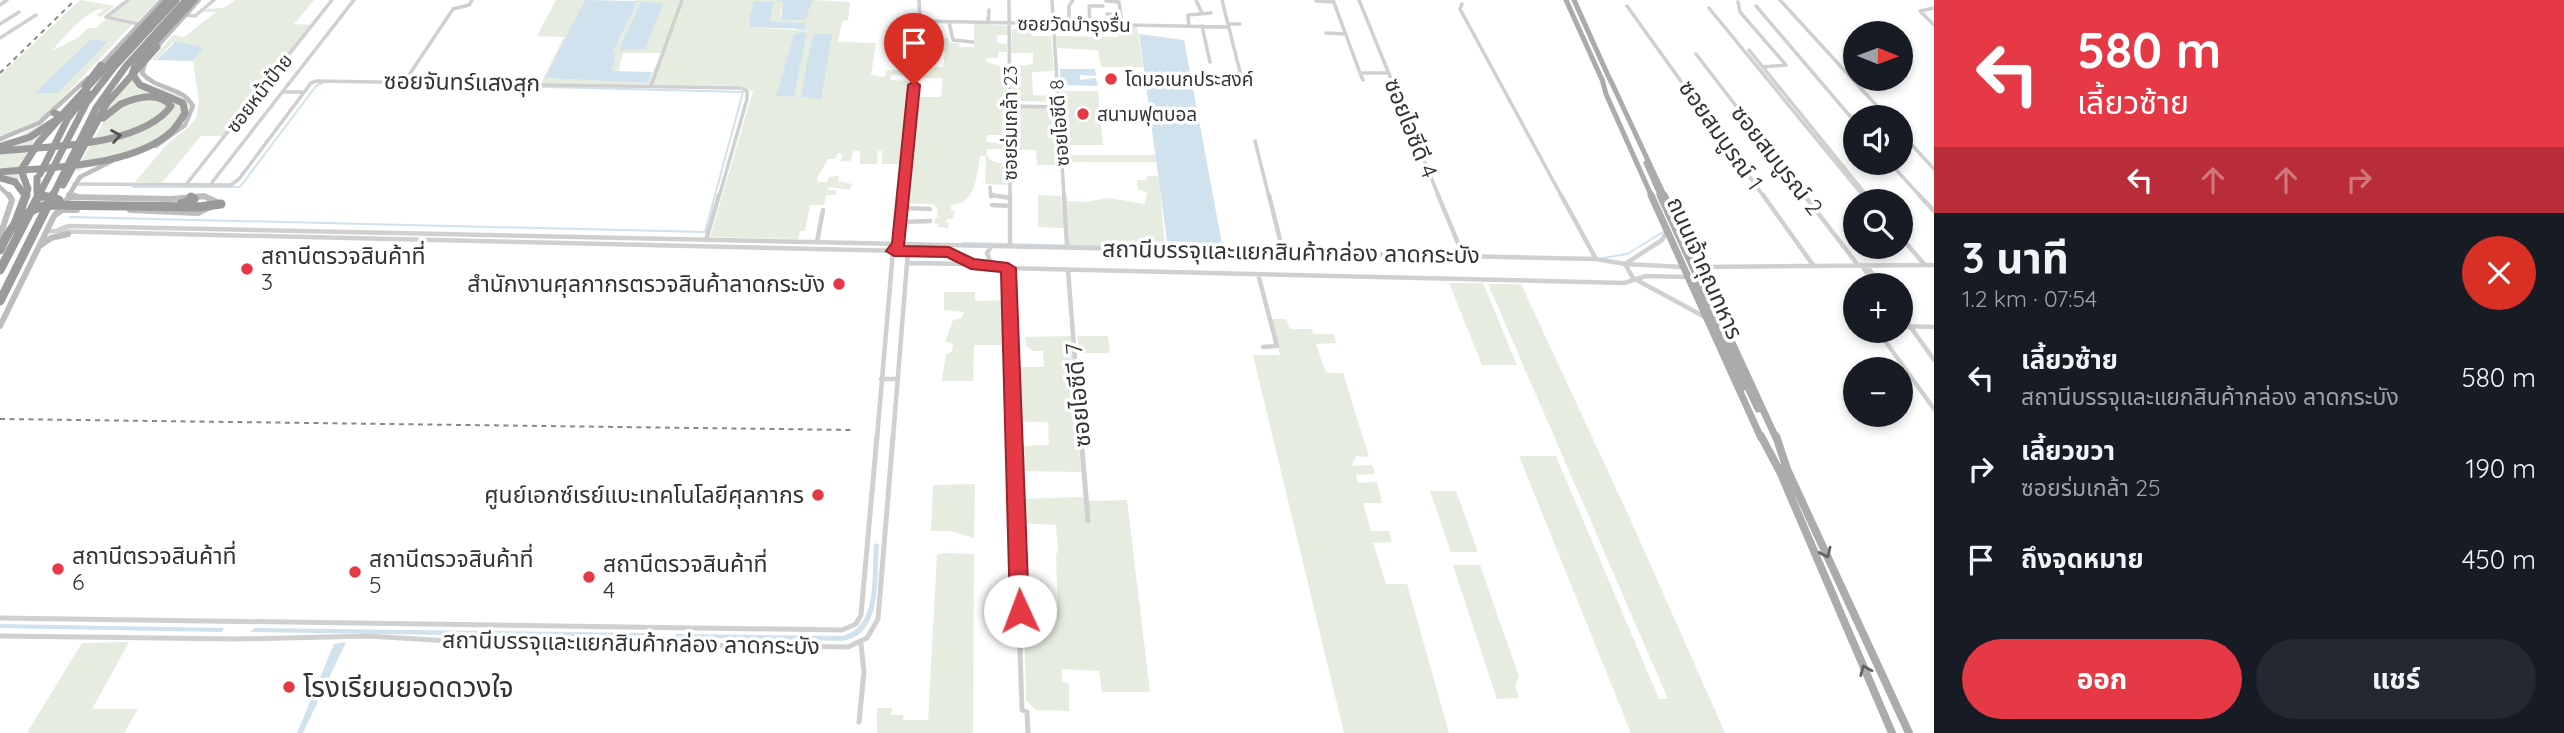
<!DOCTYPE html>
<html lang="th">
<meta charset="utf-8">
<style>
:root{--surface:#171b24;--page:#242831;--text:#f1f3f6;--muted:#9ea1a6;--accent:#e63946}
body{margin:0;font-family:Quicksand,"Noto Sans Thai",sans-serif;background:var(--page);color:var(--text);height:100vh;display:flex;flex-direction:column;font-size:26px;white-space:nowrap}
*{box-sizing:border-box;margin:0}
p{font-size:23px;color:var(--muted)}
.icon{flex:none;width:38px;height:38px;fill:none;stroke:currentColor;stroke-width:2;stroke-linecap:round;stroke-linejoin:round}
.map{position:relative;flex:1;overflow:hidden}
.panel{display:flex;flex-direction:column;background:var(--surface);width:630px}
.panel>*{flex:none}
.banner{background:#e63946;color:#fff;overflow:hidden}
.needle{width:46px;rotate:91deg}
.buttons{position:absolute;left:1843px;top:21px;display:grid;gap:14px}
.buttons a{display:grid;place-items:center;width:70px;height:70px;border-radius:50%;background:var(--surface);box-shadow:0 4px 10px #0003;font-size:35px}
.pin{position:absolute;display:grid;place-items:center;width:60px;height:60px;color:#fff;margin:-72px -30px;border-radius:50% 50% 50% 0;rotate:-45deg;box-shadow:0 0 7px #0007}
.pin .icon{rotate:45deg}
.me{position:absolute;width:77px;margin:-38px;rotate:358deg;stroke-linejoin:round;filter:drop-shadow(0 0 5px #0008)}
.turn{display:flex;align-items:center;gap:24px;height:147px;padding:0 28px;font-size:32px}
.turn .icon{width:91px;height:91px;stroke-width:2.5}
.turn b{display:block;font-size:49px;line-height:60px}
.lanes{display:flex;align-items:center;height:66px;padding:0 28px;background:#0003;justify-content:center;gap:35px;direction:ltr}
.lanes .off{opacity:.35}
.round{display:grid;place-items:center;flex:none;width:74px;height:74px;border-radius:37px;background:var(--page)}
.headline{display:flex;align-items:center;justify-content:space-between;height:119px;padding:0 28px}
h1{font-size:42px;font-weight:700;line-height:52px}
.primary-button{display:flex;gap:14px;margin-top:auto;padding:14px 28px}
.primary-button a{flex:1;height:80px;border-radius:42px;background:var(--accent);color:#fff;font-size:28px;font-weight:700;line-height:80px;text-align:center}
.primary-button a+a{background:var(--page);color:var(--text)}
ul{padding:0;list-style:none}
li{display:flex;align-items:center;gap:21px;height:91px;padding:0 28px}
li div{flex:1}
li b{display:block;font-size:26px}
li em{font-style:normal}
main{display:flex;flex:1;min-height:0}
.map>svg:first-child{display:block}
</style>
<main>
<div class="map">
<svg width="1934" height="733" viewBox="0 0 1934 733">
<rect width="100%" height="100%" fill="#fff"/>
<path fill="#e6ecdf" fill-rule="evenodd" d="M80,0l35,6 -14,11 -5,-2 9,-6c-15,-3 -42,29 -53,42l27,-14 9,-9h8l10,-9 27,5 -86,90 -16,12 -31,10v-61z
M130,0h28l-20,21 -29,-5z
M235,0h79l-20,24 18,1 -89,111h-22l-39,47 -27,-1 33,-39 21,-16 7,-9 3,-16 -6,-41 11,-13 -32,-5 -15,17h-6l22,-25 11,2 32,-25h-14v-3l21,-1z
M556,0h29l-39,78 102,5 13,-30h-38l-5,19 -6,-1 4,-17 -3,-2 25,-51 -3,-1h140l8,2 -3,15 25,2 8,-19 37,2 -2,18 -6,1 -4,21 38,1 -5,32 14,2 2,-7h15l1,-4h9v10l-20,-1 -2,5 20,1 -7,83h-21v-13h-4l-1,13h-17v-13h-6l-4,10h-9l2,-7 -5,-1 -3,6h-7l-11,19 1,4h9l2,-5 10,-1 -1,5 14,3 -2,6 -21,-3 -1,3h8v5h-10l-2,10h-14l-5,26h-5l-2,8 -88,-2 43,-146 -13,-5 -199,-3 23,-46 -27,-1zM641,1l22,2 -36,47h-7zM754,1l20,1 -4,19 34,2 1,4 -10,3 -45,-3 -1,-8zM804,32l3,1 -13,64 -17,-1zM813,33l18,1 -1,14 -28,49z
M974,23l34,3v9h-11v8l10,1v8h-9v6h-11l-1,4 21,6v67h-20l-1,7 20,1 1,6h-20l-1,5 4,6 17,6v19l-22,-1 1,-28h-6c-3,19 -4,48 -29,49v5l4,1 -2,8h-6l-1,3 3,1 -1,5 -10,-1v-3l-4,-1 2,-6 5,-1 -4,-1 1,-7 -6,-4 -29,-1 11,-106h27l2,-19h-28l2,-11h26l2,-16 -27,-1 1,-11 29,-1 2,5h9l1,4h14z
M1116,26l21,1 6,40h-42l-3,-17 -41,-2 -1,-12 63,1z
M1012,29l20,1v6h19l3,35 -22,1 1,23 23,1v6l-44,-1v-34l21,-3v-11h-22z
M138,72l4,10 35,12 13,11c1,37 -88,54 -116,68l39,-67 -10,7 4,-7z
M1060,91h38l5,54h-39z
M1012,107l45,1 2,45h-4l1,9 4,3h-23l-1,-15h-24z
M54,117l2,1 -39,55 4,8 -21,-5v-35l18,-4z
M1063,155h93l1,7h-94z
M1147,176h12l6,72 -96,-2 -2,-45 18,1 24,-4 36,6 2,-12 -9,-3 -1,-9h9z
M1038,195l23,1 3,32 -26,-1z
M1449,283h34l34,82h-35z
M1488,284h33l110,237 94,212h-94l-112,-277h37l103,243h9z
M944,292h31v9l33,-1 1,45h-35l-1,36h-31l4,-27 6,-2 1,-9 -8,-1 8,-22 9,-2 2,-6 -20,-2z
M1269,319h17l4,10h21l3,5h20l2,9 -20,1 10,29h17l26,84 -13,-1 -4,10 20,-1 3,9 -19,1 2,8 19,-1 5,21h-19l8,28h18l3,11 -19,1 13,41h21l42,149h-105l-91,-378h27z
M1071,336l10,136 -62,-1v-25l30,-1 -1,-23h-30l-2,-55h28l-1,-16h-10l-7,-5 -1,-9z
M1077,336h31l2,17h-31z
M975,484l-1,54 -23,-7h-20l2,-46z
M1430,491h26l22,61h-27z
M1081,497l9,4 37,-1 23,192h-48l-3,-21 -37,-2v13l7,1v28l-33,-1 -10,-10 -2,-89h34l-2,-56 2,-4 -2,-26 -35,-2 -1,-24z
M944,553l30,1 -1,179h-96v-25h15l-1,7h12v5h25l9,-165z
M1453,565h27l39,112 -4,9 4,12 -22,1z
M129,642l-37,67h46l-14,24h-97l55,-90z"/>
<path fill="#cfe2ee" d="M585,0l53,1 -25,51 3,2 -4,17 40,1 -4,11 -103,-5z
M775,0h38l-8,20h-24l2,-18z
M641,1l22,2 -18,46 -26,1z
M754,1l20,1 -4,19 35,2v6l-55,-2 -1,-8z
M801,32l6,1 -13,64 -18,-1 18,-61z
M813,33l19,1 -11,65 -20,-2z
M1139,34l45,6 38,204 -55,-3z
M90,40l18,1 -50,52h-23z
M176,41l28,7 -11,13 -36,-1z
M1060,69h35l1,7 -16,-1v5l16,-2 2,8 -33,-1 -5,-2z
M876,543l3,2c-3,33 5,92 -39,96l-166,-4 2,-3 166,2c37,-9 29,-60 32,-91z
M0,624l224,4 -2,4 -222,-4z
M255,628l389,5v2l-5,3 -389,-6z
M346,642l-43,91h-6l37,-89z"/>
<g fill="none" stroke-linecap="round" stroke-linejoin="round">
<path stroke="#cfe2ee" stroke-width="2" d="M133,187h107l76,-101 6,-3
M70,217l635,15 38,-140 -237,-6
M963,243l169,4
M1603,258l24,-4 36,-22"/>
<path stroke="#d0d0d0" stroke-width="3.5" d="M128,0l-22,17 33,7
M1009,0l1,197
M1052,0l12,197
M1196,0l6,13
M1222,0l20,80
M1333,0l27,73h29
M1359,0l80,197
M1780,0l107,117
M1106,1l13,1 3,23
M1316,1l17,1
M1738,2l2,10 46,53 -23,2
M1462,4l-2,5 102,188
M0,5l7,-5
M1627,6l137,191
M1756,6l99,116
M1709,8l155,189
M1934,8l-14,3 14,14
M1107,14h14
M185,15l10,1 19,-16
M920,21l308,6
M949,22l4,18 20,2
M988,23l1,-13
M0,24l19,-12
M1069,24v-18l4,-6
M1090,24l-1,-18h14
M1228,24h12
M1189,26l-1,-11 23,-2
M1202,26l8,36
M1326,33l20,1
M0,38l36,-23
M1749,50l119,147
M1696,54l110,143
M1360,73l3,7
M405,81l48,-72 16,-4 3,-5
M651,86l31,-86
M283,92h19
M1010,106l48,1
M1900,132l34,37
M1255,141l14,56
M1890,163l31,34
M74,184l157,1 8,-6 72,-96 6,-2 424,7 6,3v8l-28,98
M210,185l144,-185
M185,186l147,-186
M990,187l1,10
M903,197l17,-177 -1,-20"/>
<path stroke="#d0d0d0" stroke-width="4.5" d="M991,195l19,3
M1010,195v51
M1064,195l3,51
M1269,195l14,57
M1438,195l25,60
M1561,195l35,64
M1763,195l50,70
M1804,195l54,70
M1863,195l5,6
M1867,195l5,6
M1919,195l15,16
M992,205l18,1
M902,208l28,1
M901,222l29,-1
M58,230l10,-4 1528,33 29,5 58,3
M47,231l897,21 27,12 37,4 616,15 22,-7 42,1
M1667,232l-5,8 -37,24 8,14 72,39
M1900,236l24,28
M706,240l13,-45
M817,242l6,-32
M899,243l5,-48
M907,263l63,1
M991,264l-4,-11 5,-8
M1861,265l15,20
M1866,265l15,20
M1698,267l236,-2
M1008,268l5,170
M1068,270l13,168
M1258,274l19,72 -14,1
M1900,312l34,48
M1900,319l7,8
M1900,326l34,1
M1878,331l56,78
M881,379h16
M877,438l16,-187 6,-8 9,8 -15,187"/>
<path stroke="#d0d0d0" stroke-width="5" d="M1013,436l9,274 5,2 1,21
M1081,436l7,85
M0,618l842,12 14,-6 5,-9 16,-179
M0,636l239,3 129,-3 98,6 382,5 19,-9 11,-19 15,-183
M859,722l5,-50 -3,-28"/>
<path stroke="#bdbdbd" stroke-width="4.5" d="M155,49l44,-49
M145,63l-3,10c14,17 40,13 51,33l-8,19 -29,21
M98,68l64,-68
M0,139l39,-16 49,-45
M0,187l10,10
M76,196l-7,-1 11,-18 32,-16
M197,197h8"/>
<path stroke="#bdbdbd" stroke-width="6" d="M69,195l7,1
M130,210l68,3 14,-7
M55,215l7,-5h15
M0,236l12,-36 -3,-5
M41,245l10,-7 17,-4
M0,326l54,-110 15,-19 103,2 32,-3 17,8"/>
<path stroke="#ababab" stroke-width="5" d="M1566,0l37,82
M1574,0l37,82
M1602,79l4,15 46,103
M1610,79l55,118"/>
<path stroke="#ababab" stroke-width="7" d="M1651,195l110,243
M1664,195l112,243
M1748,388l10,21"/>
<path stroke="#ababab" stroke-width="8" d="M1761,436l18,34
M1776,436l11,33
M1778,467l114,266
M1786,467l123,266"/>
<path stroke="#9a9a9a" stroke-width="7" d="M85,86l16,-21
M103,118l18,-14
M40,174l28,-56 20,-25
M0,178l15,4 9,12
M63,185l44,-82 50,-56
M25,197l3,-8 -7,-19 18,-28 23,-26 -8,-3
M38,197l49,-95 27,-35 62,-67
M52,197l44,-89 30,-42 60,-66"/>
<path stroke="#9a9a9a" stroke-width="9" d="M181,204l13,-5 -3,-2
M199,207l22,-3
M15,224l11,-29
M0,270l39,-75
M0,301l53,-106"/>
<path stroke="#888" stroke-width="2" stroke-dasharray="5 4.5" stroke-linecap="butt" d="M0,73l75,-73
M0,419l853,11"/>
<path stroke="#ababab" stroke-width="5" d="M1646,163l15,34"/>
<path stroke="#ababab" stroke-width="7" d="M1660,195l88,193
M1693,280l49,108"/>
<path stroke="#9a9a9a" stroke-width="7" d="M2,146l28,-9 29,-19 109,-118
M0,151c48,-5 141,-4 171,-45 -13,-15 -34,-9 -50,-2
M0,172c50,-5 134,-5 172,-41 5,-5 9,-12 13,-18l-2,-10 -43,-18 -8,-11 5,-13 57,-61
M37,178v15l5,4"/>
<path stroke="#9a9a9a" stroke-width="9" d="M40,195l19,5
M0,250c10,-23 21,-38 46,-45l153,2"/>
</g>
<defs><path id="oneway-chevron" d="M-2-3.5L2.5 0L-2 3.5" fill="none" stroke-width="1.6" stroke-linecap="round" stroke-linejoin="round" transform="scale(1.75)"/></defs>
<use stroke="#525252" href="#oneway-chevron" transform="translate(116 136) rotate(-9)"/>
<g stroke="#636363">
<use href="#oneway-chevron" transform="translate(1826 553) rotate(65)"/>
<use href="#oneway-chevron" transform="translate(1865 670) rotate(-113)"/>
</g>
<path fill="#e63946" stroke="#96252e" stroke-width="2" d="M914,81l6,4 -16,161 45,1 25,12 34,4 8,5 13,343 -3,6 -6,2 -7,-2 -3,-6 -9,-339 -30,-3 -24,-12 -53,-1 -8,-5 6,-8 16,-158z"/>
<g fill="#e63946" stroke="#fff" stroke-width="2.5">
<circle cx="1111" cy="79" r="7"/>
<circle cx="1083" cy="114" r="7"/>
<circle cx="247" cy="269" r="7"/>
<circle cx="839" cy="284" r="7"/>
<circle cx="818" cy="495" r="7"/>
<circle cx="58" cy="569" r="7"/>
<circle cx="355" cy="572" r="7"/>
<circle cx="589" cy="577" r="7"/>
<circle cx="289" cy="687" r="7"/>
</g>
<g text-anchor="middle" stroke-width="7" stroke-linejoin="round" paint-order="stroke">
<g font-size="19" fill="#333" stroke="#fff">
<text transform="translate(1074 24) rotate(1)" y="7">ซอยวัดบำรุงรื่น</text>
<text transform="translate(259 93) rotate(-52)" y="7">ซอยหน้าป้าย</text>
<text transform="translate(1010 123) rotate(-90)" y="7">ซอยร่มเกล้า 23</text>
<text transform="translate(1059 123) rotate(-94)" y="7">ซอยไอซีดี 8</text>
</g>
<g font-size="19" fill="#333" stroke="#fff" text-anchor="start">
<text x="1125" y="86">โดมอเนกประสงค์</text>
<text x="1097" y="121">สนามฟุตบอล</text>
</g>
<g font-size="23" fill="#333" stroke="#fff">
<text transform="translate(462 82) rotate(1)" y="8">ซอยจันทร์แสงสุก</text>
<text transform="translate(1411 128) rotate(68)" y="8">ซอยไอซีดี 4</text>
<text transform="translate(1721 135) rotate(55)" y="8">ซอยสมบูรณ์ 1</text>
<text transform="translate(1777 160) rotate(52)" y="8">ซอยสมบูรณ์ 2</text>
<text transform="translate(1291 252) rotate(1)" y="8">สถานีบรรจุและแยกสินค้ากล่อง ลาดกระบัง</text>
<text transform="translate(1705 268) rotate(66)" y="8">ถนนเจ้าคุณทหาร</text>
<text transform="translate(1078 395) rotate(-95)" y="8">ซอยไอซีดี 7</text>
<text transform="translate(631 643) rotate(1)" y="8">สถานีบรรจุและแยกสินค้ากล่อง ลาดกระบัง</text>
</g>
<g font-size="23" fill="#333" stroke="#fff" text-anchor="start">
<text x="261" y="264">สถานีตรวจสินค้าที่<tspan x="261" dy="26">3</tspan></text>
<text x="825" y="292" text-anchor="end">สำนักงานศุลกากรตรวจสินค้าลาดกระบัง</text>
<text x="804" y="503" text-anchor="end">ศูนย์เอกซ์เรย์แบะเทคโนโลยีศุลกากร</text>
<text x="72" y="564">สถานีตรวจสินค้าที่<tspan x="72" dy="26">6</tspan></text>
<text x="369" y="567">สถานีตรวจสินค้าที่<tspan x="369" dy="26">5</tspan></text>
<text x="603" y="572">สถานีตรวจสินค้าที่<tspan x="603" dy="26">4</tspan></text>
</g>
<g font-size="28" fill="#333" stroke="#fff" text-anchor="start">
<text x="303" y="697">โรงเรียนยอดดวงใจ</text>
</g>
</g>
</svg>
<div class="buttons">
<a><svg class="needle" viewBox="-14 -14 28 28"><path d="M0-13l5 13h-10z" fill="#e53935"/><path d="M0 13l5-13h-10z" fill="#9ea1a6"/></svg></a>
<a><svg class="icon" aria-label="sound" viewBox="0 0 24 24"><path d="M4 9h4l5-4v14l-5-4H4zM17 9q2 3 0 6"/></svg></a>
<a><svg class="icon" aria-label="search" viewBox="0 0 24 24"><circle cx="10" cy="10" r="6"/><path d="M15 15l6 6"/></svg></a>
<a>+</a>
<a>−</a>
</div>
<div class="pin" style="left:914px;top:85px;background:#d93025"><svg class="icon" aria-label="arrive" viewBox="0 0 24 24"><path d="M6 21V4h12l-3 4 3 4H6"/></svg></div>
<svg class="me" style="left:1020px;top:611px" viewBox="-20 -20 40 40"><circle r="19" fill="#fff"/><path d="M0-13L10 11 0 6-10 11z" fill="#e63946"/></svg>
</div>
<section class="panel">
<div class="banner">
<div class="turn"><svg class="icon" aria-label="left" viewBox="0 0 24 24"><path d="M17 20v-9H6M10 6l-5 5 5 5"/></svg><div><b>580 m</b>เลี้ยวซ้าย</div></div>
<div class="lanes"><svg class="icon" aria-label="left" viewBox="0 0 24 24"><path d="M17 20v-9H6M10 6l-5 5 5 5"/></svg><svg class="icon off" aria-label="ahead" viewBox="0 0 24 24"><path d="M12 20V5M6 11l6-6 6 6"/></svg><svg class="icon off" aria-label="ahead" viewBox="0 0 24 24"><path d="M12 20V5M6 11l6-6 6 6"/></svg><svg class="icon off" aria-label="right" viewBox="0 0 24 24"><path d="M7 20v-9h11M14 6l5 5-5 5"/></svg></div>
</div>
<div class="headline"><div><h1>3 นาที</h1><p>1.2 km · 07:54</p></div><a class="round" style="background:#d93025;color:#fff"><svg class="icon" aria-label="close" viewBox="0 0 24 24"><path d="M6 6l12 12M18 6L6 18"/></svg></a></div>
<ul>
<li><svg class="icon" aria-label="left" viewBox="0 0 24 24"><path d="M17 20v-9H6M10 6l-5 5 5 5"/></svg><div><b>เลี้ยวซ้าย</b><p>สถานีบรรจุและแยกสินค้ากล่อง ลาดกระบัง</p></div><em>580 m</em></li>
<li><svg class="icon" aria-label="right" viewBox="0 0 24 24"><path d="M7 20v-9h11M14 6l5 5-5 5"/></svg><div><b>เลี้ยวขวา</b><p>ซอยร่มเกล้า 25</p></div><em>190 m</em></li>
<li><svg class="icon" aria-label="arrive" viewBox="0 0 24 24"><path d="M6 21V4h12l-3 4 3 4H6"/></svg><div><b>ถึงจุดหมาย</b></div><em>450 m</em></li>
</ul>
<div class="primary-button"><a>ออก</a><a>แชร์</a></div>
</section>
</main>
